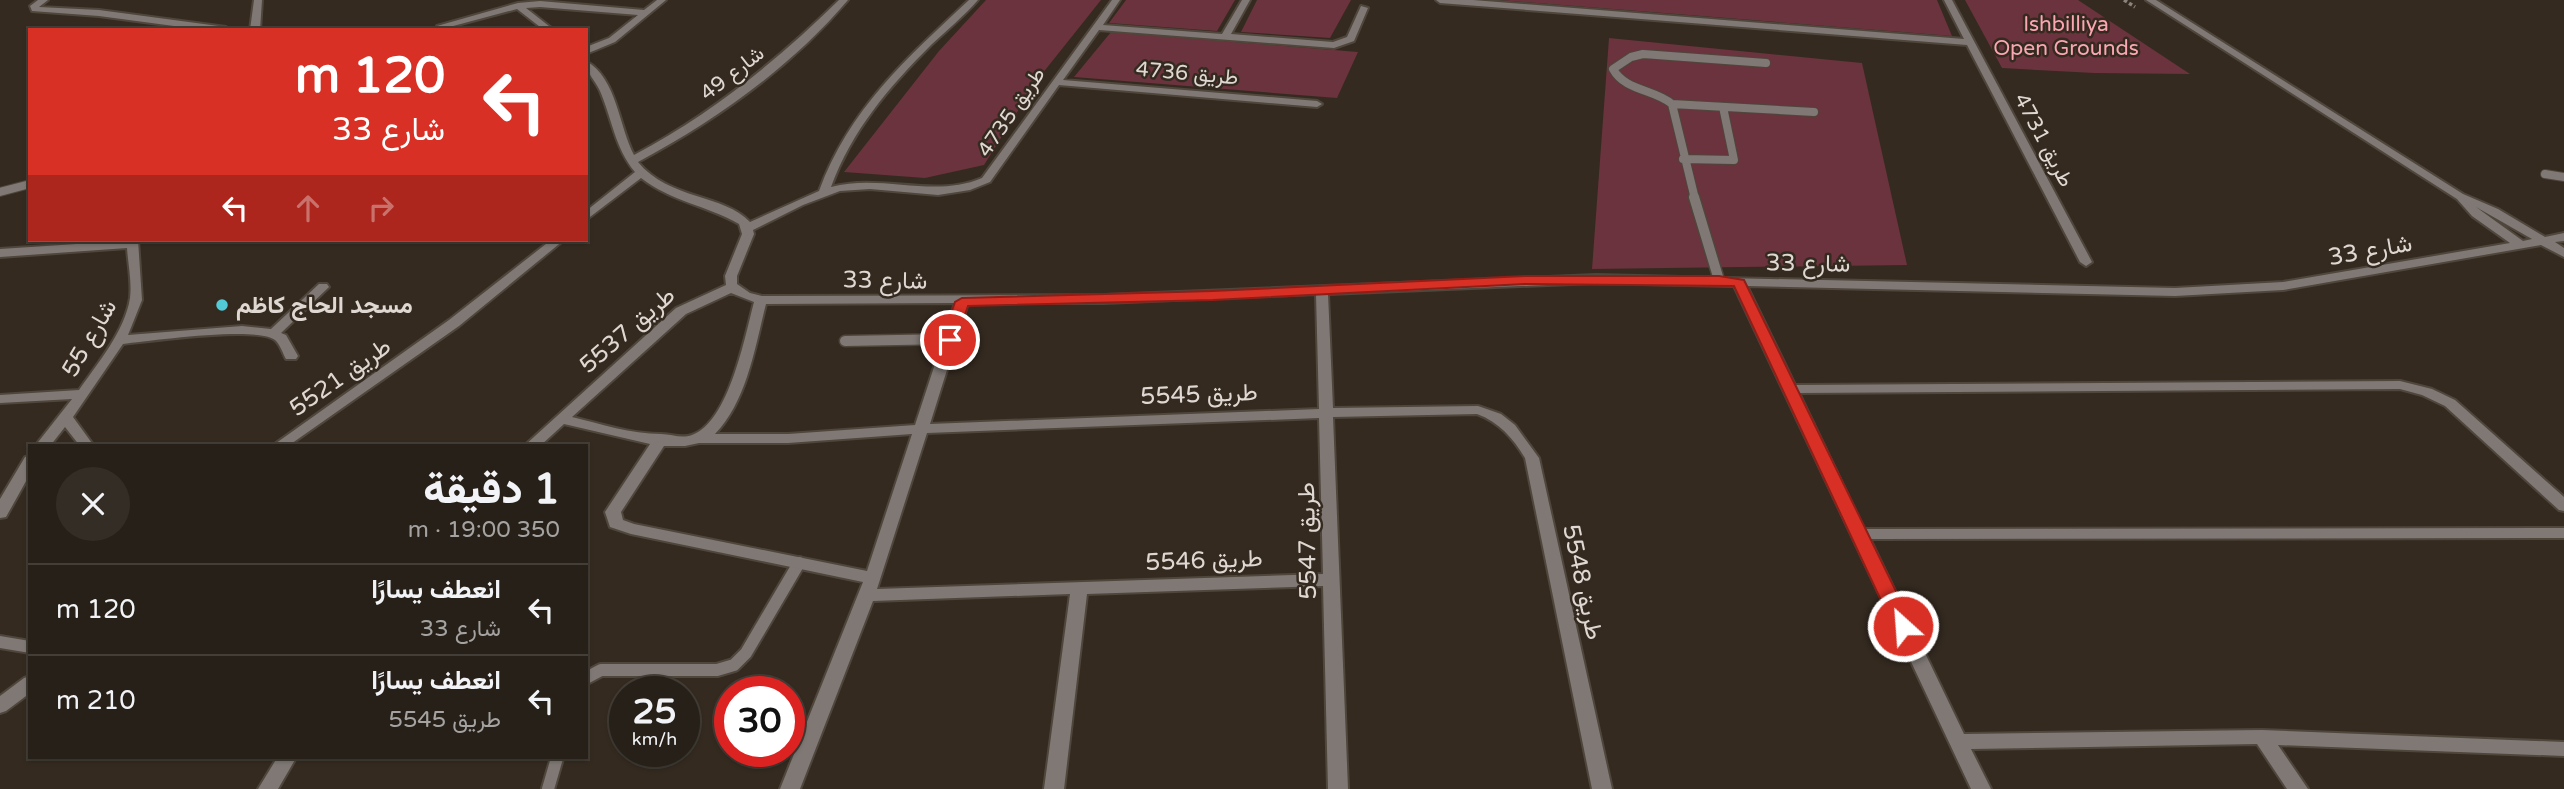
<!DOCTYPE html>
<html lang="ar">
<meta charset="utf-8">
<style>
:root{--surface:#272018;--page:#332d25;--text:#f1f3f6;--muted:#a4a3a2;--line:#433e37}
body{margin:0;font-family:"Varela Round",Vazirmatn,sans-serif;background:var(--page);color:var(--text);direction:rtl;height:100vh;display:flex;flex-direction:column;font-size:26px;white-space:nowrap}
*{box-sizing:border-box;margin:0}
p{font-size:23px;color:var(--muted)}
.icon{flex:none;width:38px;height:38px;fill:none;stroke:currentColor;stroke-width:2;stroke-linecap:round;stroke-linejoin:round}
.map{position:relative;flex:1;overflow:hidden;direction:ltr}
.drawer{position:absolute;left:28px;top:444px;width:560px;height:315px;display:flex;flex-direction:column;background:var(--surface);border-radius:0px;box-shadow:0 2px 5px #0004,0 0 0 2px var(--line);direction:rtl}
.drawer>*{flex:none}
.guide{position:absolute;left:28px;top:28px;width:560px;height:214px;border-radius:0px;box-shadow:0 2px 5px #0004,0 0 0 2px var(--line);direction:rtl;background:#d93025;color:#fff;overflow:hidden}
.speed{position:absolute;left:609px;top:676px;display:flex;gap:14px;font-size:35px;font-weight:700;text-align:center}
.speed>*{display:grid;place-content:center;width:91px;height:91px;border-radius:50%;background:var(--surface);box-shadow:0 2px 5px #0004,0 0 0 2px var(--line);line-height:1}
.speed small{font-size:18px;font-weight:400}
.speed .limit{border:10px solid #d22;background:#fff;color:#111}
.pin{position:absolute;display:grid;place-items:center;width:60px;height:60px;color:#fff;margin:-30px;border:4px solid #fff;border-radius:50%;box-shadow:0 2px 7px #0007}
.me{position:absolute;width:77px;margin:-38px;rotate:334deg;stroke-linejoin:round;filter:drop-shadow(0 0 5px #0008)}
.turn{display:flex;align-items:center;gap:24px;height:147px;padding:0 28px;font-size:32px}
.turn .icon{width:91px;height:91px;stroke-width:2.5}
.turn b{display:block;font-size:49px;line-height:60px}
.lanes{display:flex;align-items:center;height:66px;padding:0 28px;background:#0003;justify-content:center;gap:35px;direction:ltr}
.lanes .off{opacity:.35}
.round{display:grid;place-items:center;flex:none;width:74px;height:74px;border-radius:37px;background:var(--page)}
.overview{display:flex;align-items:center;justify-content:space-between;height:119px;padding:0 28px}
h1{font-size:42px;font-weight:800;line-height:52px}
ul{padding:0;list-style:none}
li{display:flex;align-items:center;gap:21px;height:91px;padding:0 28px;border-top:2px solid var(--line)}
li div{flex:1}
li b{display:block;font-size:26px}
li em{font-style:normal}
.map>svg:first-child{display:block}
</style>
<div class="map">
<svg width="2564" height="789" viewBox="0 0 2564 789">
<rect width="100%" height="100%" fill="#342a20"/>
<path fill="#6a333d" d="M986,0h115l-63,79 -54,86 -59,13 -81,-6 95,-121z
M1126,0h109l-18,31 -108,-8z
M1257,0h94l-21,38 -89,-6z
M1498,0h439l15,36z
M1965,0h113l112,74 -96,-1 -92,-5z
M1111,32l247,20 -21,46 -263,-21z
M1609,38l253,25 45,202 -315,4z"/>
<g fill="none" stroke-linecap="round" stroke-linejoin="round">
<g stroke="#4f463c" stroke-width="10">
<path id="lane-far2" d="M1672,104l142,8
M1683,159l51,1 -11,-53
M2545,174l19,3
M0,192l30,-8
M1695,199l-23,-95c-18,-15 -47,-13 -59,-35l18,-12 12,-3 123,9"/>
</g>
<g stroke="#4f463c" stroke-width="13">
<path id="lane-far1" d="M1694,197l25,83
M845,341l105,-2"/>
</g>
<g stroke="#4f463c" stroke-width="16">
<path id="lane" d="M586,678l15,-8h116l17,-5 12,-12 53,-90
M548,789l9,-31"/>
</g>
<g stroke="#4f463c" stroke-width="4">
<path id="street" d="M38,0h10l-9,7 60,3 127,17 4,3h-26l-105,-14 -67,-5 -2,-5z
M254,0h8l-2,30h-10z
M657,0h9l-51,42 -29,12v-7l23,-9 29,-23 -98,-8 -14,1 28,22h-10l-27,-21 -75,20 -5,-3 81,-23 22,-2 104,9z
M839,0h9c-57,67 -133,121 -210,162 31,38 86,32 112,60l69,-31c30,-82 88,-133 150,-191h9c-14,16 -31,30 -47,45 -42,42 -79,85 -100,142 51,-14 102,12 151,-9l130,-178h8l-17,25 119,9 20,-34h8l-19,34 102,8 14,-5 14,-31 7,2 -14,33 -20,7 -235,-18 -36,50 254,21 5,3 -5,3 -258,-22 -69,97 -20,8 -32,5 -68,-6 -30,2 -37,14 -50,25 1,4 -17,42v8l13,9 12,3 342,-1 492,-20 579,13 108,-6 227,-39 -38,-27 -15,-17 -311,-199h10l307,194 35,15 47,28 19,-4v8l-9,1 9,6v9l-23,-12 -258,45 -108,6 -428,-10 48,99 605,-4 32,8 23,11 109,97v14l-5,-1 -114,-104 -23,-11 -22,-6 -601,4 65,136 700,-1v10l-694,1 94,195 298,-4 302,12v14l-286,-11 30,44h-21l-30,-45 -286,5 20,40h-20l-237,-503 -138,-3 -268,11 5,114 145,-2 23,8 14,11 24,33 73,331h-20l-67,-331c-12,-20 -26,-36 -48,-44l-144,3 15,372h-20l-5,-203 -236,8 -23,195h-20l26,-195 -197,7 -73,188h-20l83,-207 -232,-48 -21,-7 -5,-15 45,-68 -86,-20 -24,22h-16l152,-138 50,-23 -1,-9 17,-42 -3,-10c-31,-18 -69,-23 -98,-46l-55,42v-9l49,-39c-20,-24 -23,-53 -35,-81 -5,-11 -14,-18 -14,-30 31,17 33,66 48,94 77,-41 143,-94 205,-155zM2476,207l56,32 -9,2zM731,293l23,9c-9,34 -25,120 -62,133 -11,4 -20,-1 -31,-1 -30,0 -60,-10 -89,-17l114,-103zM1316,294l3,115 -389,15 38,-121h136zM955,303l-40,122 -127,9h-73c32,-33 40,-87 51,-130zM1319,418l4,156 -446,15 50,-156zM912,434l-45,137 -233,-47 -11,-4 -2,-8 43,-66h21l14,-3h89z
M1436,0h37l491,39 -20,-39h8l140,262 -6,4 -6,-4 -113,-217 -527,-42z
M138,240l4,60 -14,35 114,-9 29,3 48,-45h8l2,3 -48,46 5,2 12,21 -2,3h-10c-3,-5 -6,-15 -11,-19 -17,-14 -125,1 -152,4l-50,73 21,29h-14l-15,-19 -15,19h-15l37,-47 -72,4v-8l79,-5c18,-26 46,-59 51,-92 2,-16 -2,-34 -3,-50l-127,9v-8z
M551,240h13l-105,86 -171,120h-16l177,-126z
M30,455v19l-24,43 -6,1v-19l25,-42z
M0,636l30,5v12l-30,-5z
M30,676v17l-24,18 -6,2v-17l24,-18z
M277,758h19l-18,31h-20z"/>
</g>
<path stroke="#8c847c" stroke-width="3.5" stroke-dasharray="3.5 2.5" stroke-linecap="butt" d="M2124,0l11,7"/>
<use href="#lane-far2" stroke="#7f7875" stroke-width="8"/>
<use href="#lane-far1" stroke="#7f7875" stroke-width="10"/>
<use href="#lane" stroke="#7f7875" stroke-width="12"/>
<use href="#street" fill="#7f7875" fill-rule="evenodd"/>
</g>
<path fill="#d93025" stroke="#8d1f18" stroke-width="2" d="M1525,276h194l25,4 169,346 -3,5h-14l-3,-5 -159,-340 -209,-2 -312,16 -245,6 -13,37h-10l-3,-3 13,-38 7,-4 251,-7z"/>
<circle fill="#52cbd7" stroke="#342a20" stroke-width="2.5" cx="222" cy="305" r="7"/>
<g text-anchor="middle" stroke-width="5" stroke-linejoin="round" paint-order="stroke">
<g font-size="21" fill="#fca6b2" stroke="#342a20">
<text x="2066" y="31">Ishbilliya<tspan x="2066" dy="24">Open Grounds</tspan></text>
</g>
<g font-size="21" fill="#dfd8d2" stroke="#342a20">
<text transform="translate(732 73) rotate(-38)" y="7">شارع 49</text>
<text transform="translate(1187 73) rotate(5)" y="7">طريق 4736</text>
<text transform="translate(1011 112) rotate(-56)" y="7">طريق 4735</text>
<text transform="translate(2044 140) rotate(62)" y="7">طريق 4731</text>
</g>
<g font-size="24" fill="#dfd8d2" stroke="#342a20">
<text transform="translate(2370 250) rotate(-10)" y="8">شارع 33</text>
<text transform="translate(1808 263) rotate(1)" y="8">شارع 33</text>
<text transform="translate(885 280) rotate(1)" y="8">شارع 33</text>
<text transform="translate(627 330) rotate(-41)" y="8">طريق 5537</text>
<text transform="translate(89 338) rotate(-60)" y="8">شارع 55</text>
<text transform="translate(340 377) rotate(-35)" y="8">طريق 5521</text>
<text transform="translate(1199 394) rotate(-2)" y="8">طريق 5545</text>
<text transform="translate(1307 541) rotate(-91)" y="8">طريق 5547</text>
<text transform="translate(1204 560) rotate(-2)" y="8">طريق 5546</text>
<text transform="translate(1583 582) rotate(78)" y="8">طريق 5548</text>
</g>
<g font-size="24" font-weight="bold" fill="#dfd8d2" stroke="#342a20" text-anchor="start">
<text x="236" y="313">مسجد الحاج كاظم</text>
</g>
</g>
</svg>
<div class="speed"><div>25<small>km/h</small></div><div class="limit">30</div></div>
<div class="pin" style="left:950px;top:340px;background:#d93025"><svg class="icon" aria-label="arrive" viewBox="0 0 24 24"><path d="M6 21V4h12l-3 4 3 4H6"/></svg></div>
<svg class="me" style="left:1903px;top:626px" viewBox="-20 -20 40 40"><circle r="17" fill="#d93025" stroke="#fff" stroke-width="3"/><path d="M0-11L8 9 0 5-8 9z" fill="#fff"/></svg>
<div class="guide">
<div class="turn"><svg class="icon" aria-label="left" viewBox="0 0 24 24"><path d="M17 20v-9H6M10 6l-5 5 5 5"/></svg><div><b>120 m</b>شارع 33</div></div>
<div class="lanes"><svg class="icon" aria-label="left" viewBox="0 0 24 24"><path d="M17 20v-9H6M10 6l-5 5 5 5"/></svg><svg class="icon off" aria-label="ahead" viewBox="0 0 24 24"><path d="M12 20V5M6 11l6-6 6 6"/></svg><svg class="icon off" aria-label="right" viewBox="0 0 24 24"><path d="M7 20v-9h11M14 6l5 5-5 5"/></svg></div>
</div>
<section class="drawer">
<div class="overview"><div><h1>1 دقيقة</h1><p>350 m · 19:00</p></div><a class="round"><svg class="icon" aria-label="close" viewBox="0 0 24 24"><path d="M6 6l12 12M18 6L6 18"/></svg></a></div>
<ul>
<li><svg class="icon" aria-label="left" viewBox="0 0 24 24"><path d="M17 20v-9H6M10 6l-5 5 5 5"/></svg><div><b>انعطف يسارًا</b><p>شارع 33</p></div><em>120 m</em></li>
<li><svg class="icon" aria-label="left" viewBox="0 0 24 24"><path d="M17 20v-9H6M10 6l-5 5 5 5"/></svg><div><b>انعطف يسارًا</b><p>طريق 5545</p></div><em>210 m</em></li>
</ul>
</section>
</div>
